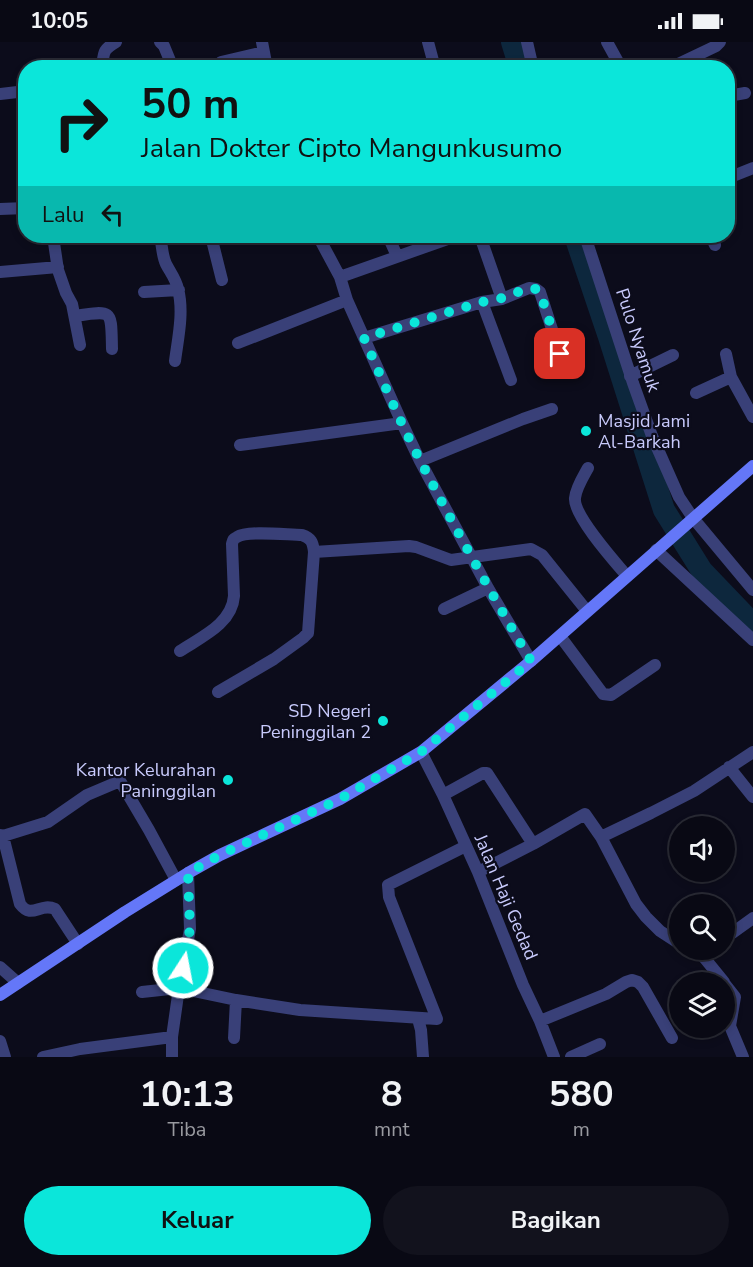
<!DOCTYPE html>
<html lang="id">
<style>
:root{--surface:#090914;--page:#12121d;--text:#f1f3f6;--muted:#999aa0;--line:#292a34;--accent:#0be6da}
body{margin:0;font-family:"Nunito Sans",sans-serif;background:var(--page);color:var(--text);height:100vh;display:flex;flex-direction:column;font-size:22px;white-space:nowrap}
*{box-sizing:border-box;margin:0}
p{font-size:20px;color:var(--muted)}
.icon{flex:none;width:33px;height:33px;fill:none;stroke:currentColor;stroke-width:2;stroke-linecap:round;stroke-linejoin:round}
.map{position:relative;height:1015px;overflow:hidden}
.panel{display:flex;flex-direction:column;background:var(--surface);flex:1}
.panel>*{flex:none}
.top-card{position:absolute;left:18px;top:18px;width:717px;height:183px;border-radius:24px;box-shadow:0 3px 9px #0003,0 0 0 2px var(--line);background:#0be6da;color:#111;overflow:hidden}
.fabs{position:absolute;left:669px;top:774px;display:grid;gap:12px}
.fabs a{display:grid;place-items:center;width:66px;height:66px;border-radius:50%;background:var(--surface);box-shadow:0 3px 9px #0003,0 0 0 2px var(--line);font-size:30px}
.pin{position:absolute;display:grid;place-items:center;width:51px;height:51px;color:#fff;margin:-26px;border-radius:12px;box-shadow:0 3px 9px #0006}
.me{position:absolute;width:66px;margin:-33px;rotate:11deg;stroke-linejoin:round;filter:drop-shadow(0 0 4px #0008)}
.turn{display:flex;align-items:center;gap:21px;height:126px;padding:0 24px;font-size:27px}
.turn .icon{width:78px;height:78px;stroke-width:2.5}
.turn b{display:block;font-size:42px;line-height:51px}
.then{display:flex;align-items:center;height:57px;padding:0 24px;background:#0003;gap:12px;font-size:22px}
.eta{display:flex;justify-content:space-evenly;align-items:center;height:102px;text-align:center}
.eta b{font-size:36px;font-weight:700;line-height:42px}
.button{display:flex;gap:12px;margin-top:auto;padding:12px 24px}
.button a{flex:1;height:69px;border-radius:36px;background:var(--accent);color:#111;font-size:24px;font-weight:700;line-height:69px;text-align:center}
.button a+a{background:var(--page);color:var(--text)}
.status{display:flex;justify-content:space-between;align-items:center;height:42px;padding:0 30px;background:var(--surface);direction:ltr}
.status svg{height:16px;fill:currentColor}
.map>svg:first-child{display:block}
</style>
<div class="status"><b>10:05</b><svg viewBox="0 0 49 12"><path d="M0 12V9h3v3zM5 12V6h3v6zM10 12V3h3v9zM15 12V0h3v12zM26 1h20v11H26zM47 4h2v5h-2z"/></svg></div>
<div class="map">
<svg width="753" height="1015" viewBox="0 0 753 1015">
<rect width="100%" height="100%" fill="#0c0c1b"/>
<g fill="none" stroke-linecap="round" stroke-linejoin="round">
<path stroke="#0d273d" stroke-width="22" d="M512,0l8,26
M575,194l34,101 55,173 38,61 51,53"/>
<path stroke="#394078" stroke-width="12" d="M160,0l4,4 9,22
M262,0l5,26
M428,0l7,26
M527,0l6,26
M221,20l43,-10
M102,26c2,-15 0,-18 14,-26
M605,26l13,-6 -11,-20
M670,26l46,-22 4,-4
M0,52l26,-3
M728,54l17,-3
M728,136l25,-10
M0,167l26,-1
M53,194l5,34 8,23 6,11 8,41
M160,194c2,8 2,20 6,28 4,8 10,15 12,25 6,23 0,49 -3,72
M211,194l11,44
M318,194l22,41 7,23 17,38 38,85 18,38 68,127 43,73
M388,194l9,20
M480,194l22,63
M585,194l48,147 19,53 27,61 14,21 60,72
M711,194l4,9
M0,230l58,-5
M340,235l116,-41
M144,250l35,-2
M482,260l29,78
M75,274c39,-6 36,-6 37,33
M364,296l118,-36 20,-3 27,-11 7,1 4,3 20,62
M238,301l109,-43
M726,312l5,23 22,40
M630,334l43,-21
M696,351l35,-16
M240,403l162,-22
M420,419l103,-42 29,-10
M588,426c-5,9 -12,20 -13,30 -2,17 40,64 52,78
M656,508l97,90
M314,510l95,-6 7,1 35,13 80,-11 11,6 45,56
M444,567l44,-21
M560,594l43,58 8,1 44,-30
M180,609c21,-14 52,-27 54,-55l-2,-52c1,-4 1,-5 5,-7 11,-7 51,-2 65,-2 9,3 11,7 12,17l-6,81 -5,5 -29,21 -56,33
M421,710l22,43 35,77 45,113 17,36 14,36
M729,725l24,30
M116,732l33,56 27,50
M443,753l40,-22h4l46,71
M0,793l3,1 45,-14 39,-27 33,-14
M3,794l17,68c12,16 20,-2 35,5l23,35
M601,795l50,-24 43,-22 59,-39
M478,830l55,-28 52,-30 16,23 35,67 10,13 14,14 20,13
M724,897l29,-21
M688,908l14,5 22,27
M0,925l18,16
M724,941l11,14 -5,29 13,31
M142,950l37,-4 57,12 64,10 137,9 -48,-122 -1,-12 78,-39
M418,977l3,11 2,27
M540,979l66,-27 20,-12 6,-2 6,2 5,5 29,51
M234,996l2,-38
M0,999l5,16
M43,1015l37,-8 92,-12
M172,1015v-20l7,-49 11,-59 -2,-56
M571,1015l29,-13"/>
<path stroke="#6477f8" stroke-width="12" d="M0,953l125,-83 63,-39 32,-18 120,-56 81,-47 110,-91 222,-195"/>
</g>
<g fill="none" stroke-linecap="round" stroke-linejoin="round">
<path stroke="#0be6da" stroke-width="10" stroke-dasharray="0 18" d="M183,926l7,-39 -2,-56 32,-18 120,-56 81,-47 110,-91c-39,-66 -76,-133 -111,-201 -21,-40 -38,-81 -56,-122l118,-36 20,-4 27,-10 7,1 4,3 20,62"/>
</g>
<g fill="#0be6da" stroke="#0c0c1b" stroke-width="2">
<circle cx="586" cy="389" r="6"/>
<circle cx="383" cy="679" r="6"/>
<circle cx="228" cy="738" r="6"/>
</g>
<g text-anchor="middle" stroke-width="4.5" stroke-linejoin="round" paint-order="stroke">
<g font-size="18" fill="#c8cafc" stroke="#0c0c1b">
<text transform="translate(638 298) rotate(72)" y="6">Pulo Nyamuk</text>
<text transform="translate(506 855) rotate(67)" y="6">Jalan Haji Gedad</text>
</g>
<g font-size="18" fill="#c8cafc" stroke="#0c0c1b" text-anchor="end">
<text x="598" y="385" text-anchor="start">Masjid Jami<tspan x="598" dy="21">Al-Barkah</tspan></text>
<text x="371" y="675">SD Negeri<tspan x="371" dy="21">Peninggilan 2</tspan></text>
<text x="216" y="734">Kantor Kelurahan<tspan x="216" dy="21">Paninggilan</tspan></text>
</g>
</g>
</svg>
<div class="fabs">
<a><svg class="icon" aria-label="sound" viewBox="0 0 24 24"><path d="M4 9h4l5-4v14l-5-4H4zM17 9q2 3 0 6"/></svg></a>
<a><svg class="icon" aria-label="search" viewBox="0 0 24 24"><circle cx="10" cy="10" r="6"/><path d="M15 15l6 6"/></svg></a>
<a><svg class="icon" aria-label="layers" viewBox="0 0 24 24"><path d="M12 4l9 5-9 5-9-5zM3 14l9 5 9-5"/></svg></a>
</div>
<div class="pin" style="left:560px;top:312px;background:#d93025"><svg class="icon" aria-label="arrive" viewBox="0 0 24 24"><path d="M6 21V4h12l-3 4 3 4H6"/></svg></div>
<svg class="me" style="left:183px;top:926px" viewBox="-20 -20 40 40"><circle r="17" fill="#0be6da" stroke="#fff" stroke-width="3"/><path d="M0-11L8 9 0 5-8 9z" fill="#fff"/></svg>
<div class="top-card">
<div class="turn"><svg class="icon" aria-label="right" viewBox="0 0 24 24"><path d="M7 20v-9h11M14 6l5 5-5 5"/></svg><div><b>50 m</b>Jalan Dokter Cipto Mangunkusumo</div></div>
<div class="then">Lalu<svg class="icon" aria-label="left" viewBox="0 0 24 24"><path d="M17 20v-9H6M10 6l-5 5 5 5"/></svg></div>
</div>
</div>
<section class="panel">
<div class="eta">
<div><b>10:13</b><p>Tiba</p></div>
<div><b>8</b><p>mnt</p></div>
<div><b>580</b><p>m</p></div>
</div>
<div class="button"><a>Keluar</a><a>Bagikan</a></div>
</section>
